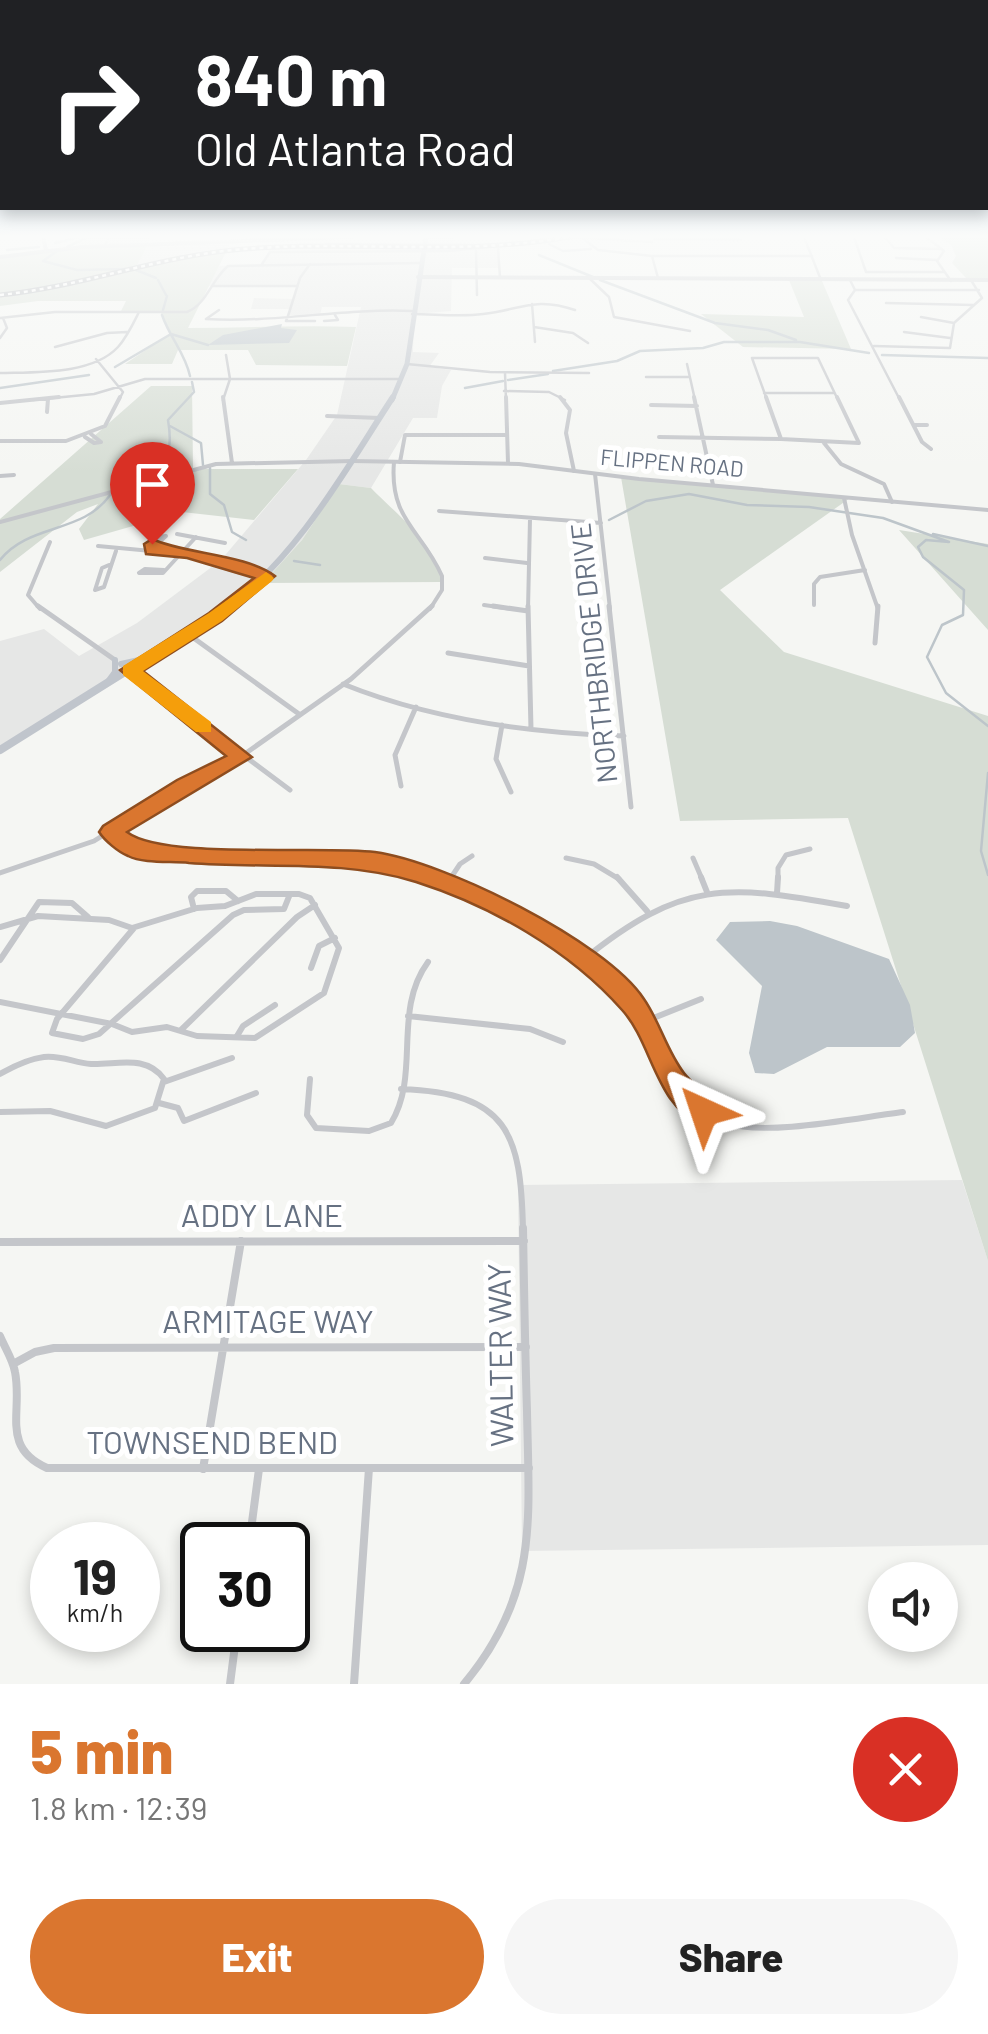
<!DOCTYPE html>
<meta charset="utf-8">
<style>
:root{--surface:#fff;--page:#f6f6f6;--text:#222;--muted:#767676;--accent:#da762f}
body{margin:0;font-family:Barlow,sans-serif;background:var(--page);color:var(--text);height:100vh;display:flex;flex-direction:column;font-size:38px;white-space:nowrap}
*{box-sizing:border-box;margin:0}
p{font-size:32px;color:var(--muted)}
.icon{flex:none;width:55px;height:55px;fill:none;stroke:currentColor;stroke-width:2;stroke-linecap:round;stroke-linejoin:round}
.map{position:relative;height:1684px;overflow:hidden}
.side{display:flex;flex-direction:column;background:var(--surface);flex:1}
.side>*{flex:none}
.guide{position:absolute;left:0px;top:0px;width:990px;height:210px;box-shadow:0 5px 15px #0003;background:#202124;color:#fff;overflow:hidden}
.buttons{position:absolute;left:868px;top:1562px;display:grid;gap:20px}
.buttons a{display:grid;place-items:center;width:90px;height:90px;border-radius:50%;background:var(--surface);box-shadow:0 5px 15px #0003;font-size:50px}
.speed{position:absolute;left:30px;top:1522px;display:flex;gap:20px;font-size:50px;font-weight:700;text-align:center}
.speed>*{display:grid;place-content:center;width:130px;height:130px;border-radius:50%;background:var(--surface);box-shadow:0 5px 15px #0003;line-height:1}
.speed small{font-size:25px;font-weight:400}
.speed .limit{border:5px solid #111;border-radius:15px;background:#fff;color:#111}
.pin{position:absolute;display:grid;place-items:center;width:85px;height:85px;color:#fff;margin:-102px -42px;border-radius:50% 50% 50% 0;rotate:-45deg;box-shadow:0 0 10px #0007}
.pin .icon{rotate:45deg}
.me{position:absolute;width:110px;margin:-55px;rotate:318deg;stroke-linejoin:round;filter:drop-shadow(0 0 8px #0008)}
.turn{display:flex;align-items:center;gap:35px;height:210px;padding:0 30px;font-size:45px}
.turn .icon{width:130px;height:130px;stroke-width:2.5}
.turn b{display:block;font-size:70px;line-height:85px}
.round{display:grid;place-items:center;flex:none;width:105px;height:105px;border-radius:52px;background:var(--page)}
.summary{display:flex;align-items:center;justify-content:space-between;height:170px;padding:0 30px}
h1{font-size:60px;font-weight:800;line-height:75px;color:var(--accent)}
.cta{display:flex;gap:20px;margin-top:auto;padding:20px 30px}
.cta a{flex:1;height:115px;border-radius:60px;background:var(--accent);color:#fff;font-size:40px;font-weight:800;line-height:115px;text-align:center}
.cta a+a{background:var(--page);color:var(--text)}
.map>svg:first-child{display:block}
</style>
<div class="map">
<svg width="988" height="1684" viewBox="0 0 988 1684">
<rect width="100%" height="100%" fill="#f5f6f3"/>
<path fill="#e6e7e6" d="M83,237h67l-3,8 83,-3 -3,8 -44,5 -49,13 12,-22 -71,2z
M430,237h23l1,6 21,3 25,-2 -1,24h-47l-1,43 -37,3 -1,38 26,1 -10,14 22,3 -9,16 -5,32h-24l-42,70 -32,-4 -37,56 -34,38 -44,39 -224,135v-111l44,-12 35,27 58,-33 84,-63 85,-100 31,-45 24,-108h-39l-2,8h-31l1,-6h-39l3,-11 39,1 4,-13h-89l11,-20 43,-2 8,-15 49,-1 -22,-5 132,2z
M962,1180l26,81v284l-466,6 -4,-366z"/>
<path fill="#d6ddd4" d="M939,237h49v42h-21l-15,-16 4,-7 -5,-11z
M147,246l-12,23 48,-14 44,-5 -39,78c56,0 111,-3 168,-1l-9,39 -91,-1 -8,-15h-70l-6,14h-47l46,-31 -10,-20h-41l6,-12h-88l-38,5v-50l46,-7z
M789,280l33,1 29,68 -108,-2 -42,-33 103,3z
M151,386h41l1,83h105l-44,51 -72,-8 -98,28 -5,-11 19,-25 -21,8 -77,60v-53z
M621,477l229,21 -130,92 64,62 204,64v545l-140,-443 -168,3z
M339,484l32,4c24,25 68,58 70,94l-178,1 39,-43z
M899,530l89,14v86z"/>
<path fill="#bdc5ca" d="M282,324l-1,4 16,2 -8,13 -81,2 15,-10z
M770,921l27,5 92,33 21,46 5,28 -15,14h-73l-53,27 -19,-1 -6,-20 13,-67 -46,-46 14,-18z"/>
<g fill="none" stroke-linecap="round" stroke-linejoin="round">
<path stroke="#bdc5ca" stroke-width="2.5" d="M55,243l25,-6
M67,247l21,-10
M7,250l32,-3
M57,251l-14,10 34,9 50,-1
M539,255l54,22
M136,270l20,8
M158,280l8,15
M600,280l115,43 53,7 28,10
M163,310l4,-14
M162,315c8,23 23,38 28,61
M882,355l106,3
M115,367l56,-33 37,11
M553,371l64,-10 23,-10 63,-3 21,-6h76l69,11
M508,380l40,-6
M0,388l89,-13
M465,388l38,-7
M170,426l31,17 2,22
M210,468v26l14,11 8,27 14,8
M131,480c32,-21 44,-19 37,-60l26,-28 -2,-10
M609,520l37,-19 43,-7 58,11 62,2 74,11 66,24 -23,-2 -8,7 5,10 41,33 -1,25 -21,10 -15,32 19,36 42,33
M933,534l55,12
M0,560c29,-37 83,-26 110,-65
M294,561l26,4
M988,773l-7,78 7,24"/>
<path stroke="#c4c6ca" stroke-width="2.5" d="M804,237l17,43
M854,237l12,35
M885,237l9,11 48,1
M926,237l18,14 -7,10 14,20
M582,238l16,12 54,6h160
M585,238l67,4
M654,239l87,1
M326,244l148,1
M549,244l14,7 28,-2
M104,247l5,-10
M476,249l1,46
M498,249l2,28
M652,256l6,22
M896,258l41,2
M262,264l8,-12 179,-1 135,-14
M866,272h78
M588,277l21,20 5,20 76,14
M850,280l5,10 -7,10 52,100
M212,286h85
M855,290h124
M886,303l87,2
M532,304l3,38
M219,310l-13,9c70,4 137,-11 206,-8
M412,314c23,0 48,3 71,0 37,-4 52,-18 92,-4
M288,316l12,-38 10,-14
M288,316l-2,5h29
M921,317l33,6
M0,318l55,-6h132c20,-8 24,-32 41,-46l193,-3
M324,321l14,-1 -3,-5
M534,327l39,6 15,10
M904,332l46,6
M0,338l7,-10 -4,-10
M874,346l76,2 4,-25 28,-25 -11,-18
M55,347l52,-14 20,-1
M226,355l4,24
M96,359l27,33 -4,8
M407,364l83,8 99,1
M687,364l8,36
M0,373c35,-1 92,2 118,-26 9,-10 15,-23 21,-35
M505,373l1,27
M646,377h44
M504,391l45,1 16,8
M764,393h70
M33,400l61,-6 51,-15h255
M223,400l7,-21
M767,400l-15,-42h66l20,42"/>
<path stroke="#c4c6ca" stroke-width="4" d="M223,397l9,66
M506,397l2,66
M560,397l10,13 -4,23 8,38
M694,397l19,88
M766,397l15,42
M899,397l23,45 9,7
M0,403l59,-6
M651,405l46,1
M47,412l1,-13
M327,416l53,2
M914,425h13
M85,437l9,6 7,-1 -10,-8
M659,437l122,2
M781,439l78,4 -22,-46
M0,441h66l39,-15 15,-29
M824,443l17,21 43,20 8,18
M394,462c-5,58 28,68 48,114v14l-12,19
M400,462l5,-27h102
M595,474l15,135
M0,476l14,-1
M844,498l8,37 26,74
M439,511l162,12
M0,522l216,-58 136,-3
M177,534l48,9
M98,546l96,9 71,21
M152,550l6,-13 8,-1 -11,10
M183,555l58,18
M485,558l42,5
M109,565l-7,3 -7,22 9,-3 12,-36
M164,570l-19,-1 -6,4h24l33,-36
M484,605l27,4
M814,605v-21l6,-7 45,-7
M40,609l-12,-14 22,-53
M528,609l2,-90"/>
<path stroke="#c4c6ca" stroke-width="5" d="M38,606l77,54
M493,606l35,5
M528,606l3,123
M609,606l22,201
M188,634l111,80
M875,643l3,-37
M448,653l81,13
M128,669l162,121
M343,684c89,36 185,49 281,52
M502,725l-6,34 15,33
M401,786l-6,-31 21,-48
M111,832l23,18 96,8 147,3 59,18
M566,858l28,6 25,15
M693,858l9,21
M0,873l94,-32 77,-48 68,-35 112,-79 81,-73
M450,879l10,-15 12,-8
M778,879v-11l8,-13 24,-6"/>
<path stroke="#c4c6ca" stroke-width="6" d="M430,877c33,14 67,26 99,43 36,20 71,52 102,81 41,39 30,98 97,122 36,14 133,-6 175,-11
M617,877l30,34
M701,877l6,15
M447,885l5,-8
M777,893l1,-16
M194,909l-3,-12 6,-6h29l12,10
M0,927l38,-11 71,4 23,8 65,-20 28,-2 31,-12h43l11,4 29,50 -15,45 -69,45 -58,-2 -30,-9 -35,5 -20,-8 -112,-22
M134,928l-77,91 -5,14 31,6 16,-5 134,-119 11,-5 40,-1 6,-15
M584,959c98,-79 143,-75 263,-53
M0,960l39,-58 33,1 16,14
M311,968l8,-22 16,-8
M408,1016l122,13 33,13
M646,1021l55,-22
M181,1030l116,-113 18,-12
M237,1036l6,-10 32,-21
M0,1074c14,-8 28,-15 44,-17 17,-2 31,6 47,7 26,1 55,-10 73,15l-9,29 -49,18 -56,-15 -50,1
M310,1079l-3,36 9,13 53,3 22,-8c30,-49 1,-112 37,-161
M164,1082l68,-24
M401,1089c107,4 120,44 122,141
M159,1103l19,5 6,13 72,-28"/>
<path stroke="#c4c6ca" stroke-width="8" d="M0,1242l524,-1
M0,1336c5,12 13,24 15,36 8,40 -15,75 32,96h482
M13,1364l22,-12 19,-4 472,-1
M203,1469l38,-228
M249,1545l10,-76
M230,1684l7,-54
M354,1684l15,-216
M464,1684c75,-90 65,-164 63,-273 -2,-61 -3,-122 -4,-183"/>
<path stroke="#c4c6ca" stroke-width="4" d="M43,237l3,13
M0,257l83,-10 268,-10
M418,277l570,3
M352,461l167,3 120,15 349,31"/>
<path stroke="#c0c5cc" stroke-width="6" d="M121,664l18,-4
M107,683l8,-11v-12"/>
<path stroke="#c0c5cc" stroke-width="5" d="M392,400l15,-36 19,-127"/>
<path stroke="#c0c5cc" stroke-width="6" d="M227,609c72,-55 117,-137 166,-212"/>
<path stroke="#c0c5cc" stroke-width="8" d="M0,750l230,-144"/>
<g stroke="#a4a8ae" stroke-width="5">
<path id="rail" d="M0,295c79,-8 154,-37 233,-45 112,-11 224,7 336,-13"/>
</g>
<use href="#rail" stroke="#fff" stroke-width="2.5" stroke-dasharray="4" stroke-linecap="butt"/>
</g>
<linearGradient id="sky" x2="0" y2="1"><stop stop-color="#97bbdc"/><stop offset="0.5" stop-color="#fafbfa"/><stop offset="1" stop-color="#fafbfa" stop-opacity="0"/></linearGradient>
<rect width="988" height="473" fill="url(#sky)"/>
<path fill="#da762f" stroke="#8e4d1f" stroke-width="2.5" d="M152,539c32,15 94,15 123,37l-53,45 -79,50 109,86 -125,75c37,28 194,13 248,20 68,9 231,89 269,147 16,23 23,52 40,74 11,14 27,23 34,39l-4,10 -10,4c-49,-19 -51,-82 -82,-116 -53,-60 -131,-104 -206,-128 -72,-23 -152,-13 -227,-19 -18,-2 -45,1 -61,-7 -10,-4 -23,-15 -29,-24l4,-6 74,-46 49,-24 -106,-86 89,-57 45,-35 -67,-20 -41,-4 -2,-10z"/>
<path fill="#f59e0b" d="M266,572l8,6 -2,3 -50,40 -79,50 68,51v10h-15l-73,-57v-9l86,-53z"/>
<g text-anchor="middle" stroke-width="10" stroke-linejoin="round" paint-order="stroke">
<g font-size="22" fill="#667182" stroke="#fff">
<text transform="translate(672 463) rotate(5)" y="8">FLIPPEN ROAD</text>
</g>
<g font-size="28" fill="#667182" stroke="#fff">
<text transform="translate(594 653) rotate(-96)" y="10">NORTHBRIDGE DRIVE</text>
</g>
<g font-size="32" fill="#667182" stroke="#fff">
<text x="262" y="1227">ADDY LANE</text>
<text x="268" y="1333">ARMITAGE WAY</text>
<text transform="translate(501 1355) rotate(-91)" y="11">WALTER WAY</text>
<text x="212" y="1454">TOWNSEND BEND</text>
</g>
</g>
</svg>
<div class="buttons">
<a><svg class="icon" aria-label="sound" viewBox="0 0 24 24"><path d="M4 9h4l5-4v14l-5-4H4zM17 9q2 3 0 6"/></svg></a>
</div>
<div class="speed"><div>19<small>km/h</small></div><div class="limit">30</div></div>
<div class="pin" style="left:152px;top:544px;background:#d93025"><svg class="icon" aria-label="arrive" viewBox="0 0 24 24"><path d="M6 21V4h12l-3 4 3 4H6"/></svg></div>
<svg class="me" style="left:704px;top:1112px" viewBox="-20 -20 40 40"><path d="M0-17L14 15 0 8-14 15z" fill="#da762f" stroke="#fff" stroke-width="4"/></svg>
<div class="guide">
<div class="turn"><svg class="icon" aria-label="right" viewBox="0 0 24 24"><path d="M7 20v-9h11M14 6l5 5-5 5"/></svg><div><b>840 m</b>Old Atlanta Road</div></div>
</div>
</div>
<section class="side">
<div class="summary"><div><h1>5 min</h1><p>1.8 km · 12:39</p></div><a class="round" style="background:#d93025;color:#fff"><svg class="icon" aria-label="close" viewBox="0 0 24 24"><path d="M6 6l12 12M18 6L6 18"/></svg></a></div>
<div class="cta"><a>Exit</a><a>Share</a></div>
</section>
